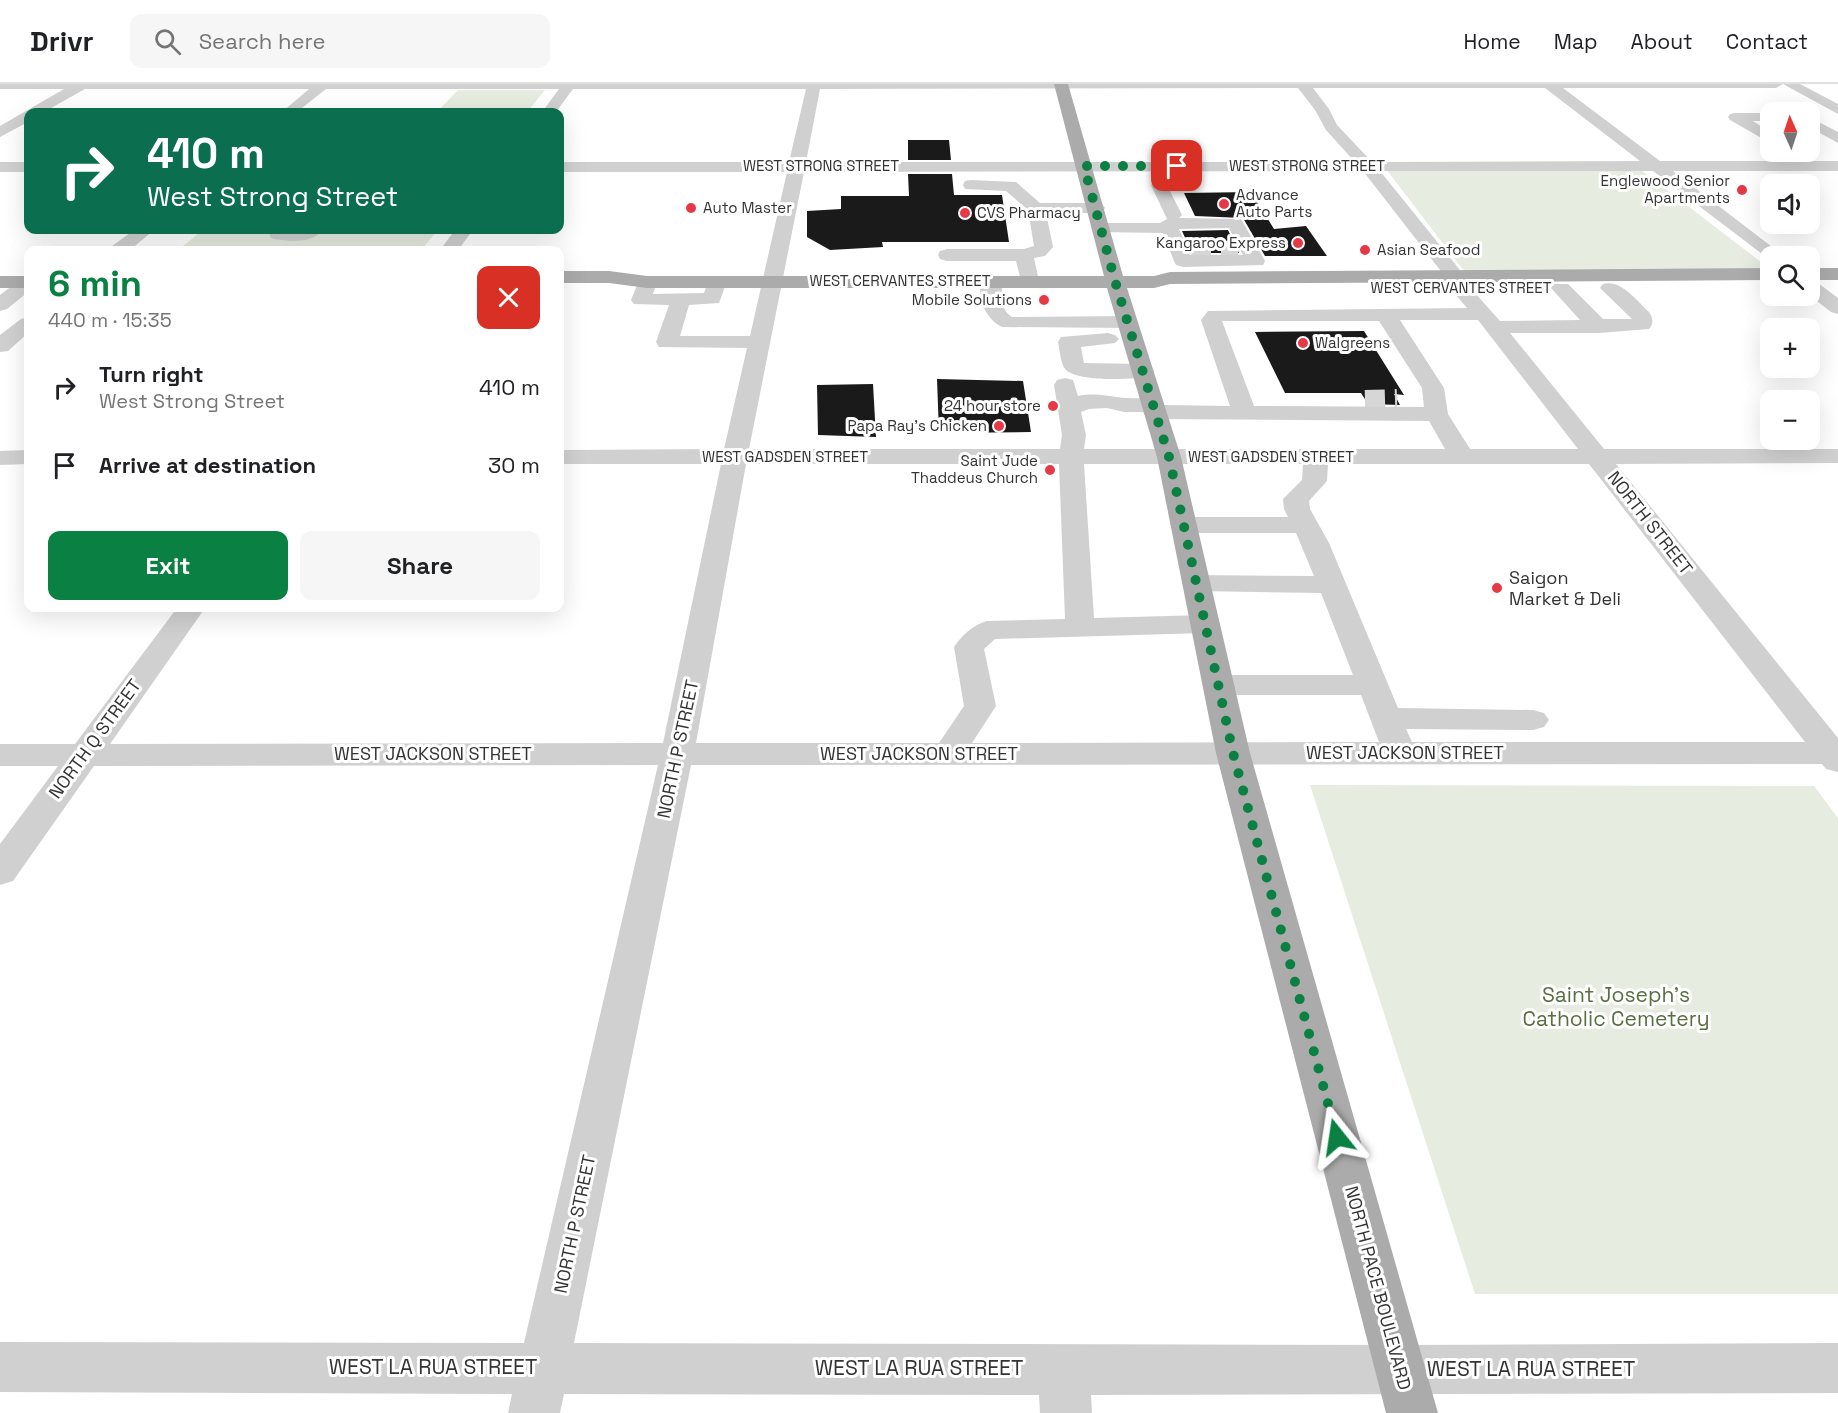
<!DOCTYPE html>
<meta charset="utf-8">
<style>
:root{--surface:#fff;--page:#f6f6f6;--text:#202124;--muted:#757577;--line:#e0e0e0;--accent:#0b8043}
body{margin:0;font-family:"Space Grotesk",sans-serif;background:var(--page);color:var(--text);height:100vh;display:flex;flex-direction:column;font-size:22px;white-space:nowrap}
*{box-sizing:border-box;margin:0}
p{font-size:20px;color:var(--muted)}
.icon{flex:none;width:33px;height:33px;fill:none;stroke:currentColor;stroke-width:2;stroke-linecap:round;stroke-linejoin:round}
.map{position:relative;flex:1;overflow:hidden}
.side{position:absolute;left:24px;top:162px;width:540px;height:366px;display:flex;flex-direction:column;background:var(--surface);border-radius:12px;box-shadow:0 6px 24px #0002}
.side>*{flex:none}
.guide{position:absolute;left:24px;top:24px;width:540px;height:126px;border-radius:12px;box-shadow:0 6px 24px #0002;background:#0b6e4f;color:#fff;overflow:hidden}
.needle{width:39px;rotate:357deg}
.buttons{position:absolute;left:1760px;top:18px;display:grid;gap:12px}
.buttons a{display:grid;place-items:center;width:60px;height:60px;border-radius:12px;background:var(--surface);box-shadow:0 6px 24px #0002;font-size:30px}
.pin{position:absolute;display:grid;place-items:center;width:51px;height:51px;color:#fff;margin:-26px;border-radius:12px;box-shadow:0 3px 9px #0006}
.me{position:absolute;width:66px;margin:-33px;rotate:345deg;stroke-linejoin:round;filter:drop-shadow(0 0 4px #0008)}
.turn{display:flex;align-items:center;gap:21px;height:126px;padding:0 24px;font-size:27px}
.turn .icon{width:78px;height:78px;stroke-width:2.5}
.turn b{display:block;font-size:42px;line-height:51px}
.round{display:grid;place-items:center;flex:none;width:63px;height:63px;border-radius:12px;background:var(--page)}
.head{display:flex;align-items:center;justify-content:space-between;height:102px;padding:0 24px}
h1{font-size:36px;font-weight:700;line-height:45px;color:var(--accent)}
.action{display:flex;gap:12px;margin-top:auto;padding:12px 24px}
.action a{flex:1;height:69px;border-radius:12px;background:var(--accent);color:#fff;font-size:24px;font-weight:700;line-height:69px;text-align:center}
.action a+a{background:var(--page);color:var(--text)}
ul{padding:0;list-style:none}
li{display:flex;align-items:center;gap:18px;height:78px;padding:0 24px}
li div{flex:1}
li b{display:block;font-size:22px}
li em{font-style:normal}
header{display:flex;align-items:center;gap:36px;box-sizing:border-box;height:84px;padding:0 30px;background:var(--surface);border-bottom:2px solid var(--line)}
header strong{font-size:28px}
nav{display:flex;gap:33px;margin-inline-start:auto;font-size:21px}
.search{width:420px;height:54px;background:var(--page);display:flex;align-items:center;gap:15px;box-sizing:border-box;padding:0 21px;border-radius:12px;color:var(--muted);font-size:22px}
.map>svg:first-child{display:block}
</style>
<header>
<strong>Drivr</strong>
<div class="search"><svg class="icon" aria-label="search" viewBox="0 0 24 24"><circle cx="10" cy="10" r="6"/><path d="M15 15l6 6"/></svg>Search here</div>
<nav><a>Home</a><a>Map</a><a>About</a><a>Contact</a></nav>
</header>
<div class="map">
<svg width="1838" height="1329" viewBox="0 0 1838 1329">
<rect width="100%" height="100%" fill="#fff"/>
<path fill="#e6ecdf" d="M458,6h87l-18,22h-90z
M1386,85l255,1 129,99 -306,2z
M203,146h235l-17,20h-243z
M1310,701l504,1 24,32v476h-363z"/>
<path fill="#1a1a1a" d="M908,56h41l2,20h-43z
M908,90h44l2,21h48l7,47h-127l1,5 -53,3 -23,-13v-26l34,-2v-13h68z
M1251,108l23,37 32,-3 21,30h-62l-22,-38 -48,-2 -11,-23z
M1228,146l11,23h-47l-10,-22z
M1364,247l40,64 -10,-1 6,11 -32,-1 -7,-11h-76l-30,-61z
M937,295l86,2 8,51 -92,1z
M873,300l3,53 -58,-2 -1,-50z"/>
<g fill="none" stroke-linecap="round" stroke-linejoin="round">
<path stroke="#d6d6d6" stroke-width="20" stroke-dasharray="20 10" stroke-linecap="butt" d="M1191,167h47
M1365,316l32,-1"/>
<path fill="#d0d0d0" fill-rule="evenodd" d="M0,0h1783l-7,4h-213l97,73h178v10h-165l111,85h-14v4l-117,-89h-273l84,104 -3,4h-14l-84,-108 -559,1 -55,277h311l2,-14 -8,-50 3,-5 8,-2 8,2 5,16c18,-4 32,1 49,2 12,1 23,-1 34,2l3,5 66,1 -29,-86 7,-9 259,-3 -17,-20 3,-4h14l33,37 80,-1 -29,-32 3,-4h14l35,35h29l-32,-31 3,-4c18,-5 34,17 46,28 4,6 5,11 0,17l-50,4h-89l94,116h234v14l-222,1 222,274v34l-12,-3 -4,-5 -1131,1 -117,578 825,2 439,-2v50l-747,2 1,18h-52l-1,-18 -475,-1 -4,19h-52l4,-19 -512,-2v-50l524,1 134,-578 -564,1 -81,115 -13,4v-41l58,-78h-58v-22h75l102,-136h28l-95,136 553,-1 58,-279h-161v-14l164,-1 23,-101 -88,-1 -3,-5 13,-37 -35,-1 -3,-4 9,-22h14l3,4 -4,12 51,-1 6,-16h14l3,4 -8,22 -30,2 -9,31h70l37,-164h-227v-10h229l17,-73h-233l-17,23h-14l17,-23h-233l-29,23h-15l27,-23h-224l-41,23h-16v10l-28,15v-11l64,-37h-64zM1298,4l17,22 11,20 29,32h-549l14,-73zM1313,4h232l95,73 -268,1 -35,-37 -8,-16zM1400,236h78l100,129h-108l-22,-35 -4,-26zM1222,237h157l43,67 2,19 -170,-1zM1107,324l17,4h19l4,5 8,2 274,2 16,28h-361l2,-14 -5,-23 8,-3zM746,380h313l6,155 -78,2c-14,4 -25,14 -33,26l10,59 -25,37h-243zM1084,380h219l-1,16 -19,19 1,10 4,8h-104l-9,2 -4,6 4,6 9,2h112l18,43 -118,-1 -10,2 -4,6 4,6 10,2 125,2 32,82h-134l-11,3 -5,7 5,7 11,3h142l18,47 -407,1 24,-37 -12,-57 11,-10 210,-6 10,-3 5,-6 -5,-6 -10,-3 -111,3zM1328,380h261l216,278h-393l-6,-13 127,1 11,-3 5,-7 -5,-7 -11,-3 -135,-2 -69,-165 -19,-34 -1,-8 18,-20z
M1783,0h17l38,20v10z
M1735,29h35v8h-17l17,11v11l-40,-23 -2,-3 2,-3z
M1809,33l29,15v11l-29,-16z
M0,78h28v10h-28z
M971,96l45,2 24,21h56l6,1 3,4 -3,4 -6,1h-50l7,34 -8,9 -11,2 5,23 -3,4h-14l-6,-24h-69l-7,-2 -2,-4 2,-4 7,-2h77l10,-3 -6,-36 -22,-19 -41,-2 -2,-4 2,-4z
M1159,96l8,5 15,30 -3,3 62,1 24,42 -2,4 -80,2 -7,-2 -2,-4 -11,-28 -68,-1 -3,-4 3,-4 6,-1h59l7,-4 -16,-34zM1229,144l14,27h-53l-11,-26z
M134,146h20l-24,20h-20l2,-4z
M268,146h55c-11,14 -37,12 -52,8z
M455,146h18l-15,20h-18z
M991,191l7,2c9,13 -2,30 14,40l115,-1 7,2 3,4 -3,4 -7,2 -125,-1c-16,-7 -29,-34 -18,-50z
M28,193v15l-21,17 -7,2v-16l21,-16z
M1809,198l9,1 20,15v16l-7,-2 -22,-17z
M28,233v16l-20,18 -8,1v-17l21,-16z
M1108,249l7,2 4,4 -4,4 -34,4 3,16 59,1 8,2 3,5 -3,5c-17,4 -73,6 -85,-6 -6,-6 -6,-20 -8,-28l3,-5z
M28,366v14l-28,1v-14z"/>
<path fill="#ababab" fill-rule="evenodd" d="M1054,0h14l55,192h31l16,-4 600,-4v12l-600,4 -16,4h-27l54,169 69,296 188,660h-52l-170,-660 -59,-296 -50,-169h-460l-38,-5h-49v-12h49l38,5h457z
M1809,184h29v12h-29z
M0,192h28v12h-28z"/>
</g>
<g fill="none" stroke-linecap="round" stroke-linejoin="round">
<path stroke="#0b8043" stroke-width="10" stroke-dasharray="0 18" d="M1177,82h-93l31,115 54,176 64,296 104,384"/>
</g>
<g fill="#e63946" stroke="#fff" stroke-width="2">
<circle cx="1742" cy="106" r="6"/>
<circle cx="1224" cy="120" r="6"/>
<circle cx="691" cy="124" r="6"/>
<circle cx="965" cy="129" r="6"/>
<circle cx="1298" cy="159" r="6"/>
<circle cx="1365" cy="166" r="6"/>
<circle cx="1044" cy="216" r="6"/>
<circle cx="1303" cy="259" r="6"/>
<circle cx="1053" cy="322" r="6"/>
<circle cx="999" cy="342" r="6"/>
<circle cx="1050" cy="386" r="6"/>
<circle cx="1497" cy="504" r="6"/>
</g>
<g text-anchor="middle" stroke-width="6" stroke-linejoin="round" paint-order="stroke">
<g font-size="15" fill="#333" stroke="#fff">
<text x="821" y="87">WEST STRONG STREET</text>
<text x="1307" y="87">WEST STRONG STREET</text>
<text x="900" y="202">WEST CERVANTES STREET</text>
<text x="1461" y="209">WEST CERVANTES STREET</text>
<text x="785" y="378">WEST GADSDEN STREET</text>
<text x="1271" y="378">WEST GADSDEN STREET</text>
</g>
<g font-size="15" fill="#333" stroke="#fff" text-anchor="end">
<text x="1730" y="102">Englewood Senior<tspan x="1730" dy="17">Apartments</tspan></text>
<text x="1236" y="116" text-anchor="start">Advance<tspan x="1236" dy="17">Auto Parts</tspan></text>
<text x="703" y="129" text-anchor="start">Auto Master</text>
<text x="977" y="134" text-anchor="start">CVS Pharmacy</text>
<text x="1286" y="164">Kangaroo Express</text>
<text x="1377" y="171" text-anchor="start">Asian Seafood</text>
<text x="1032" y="221">Mobile Solutions</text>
<text x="1315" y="264" text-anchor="start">Walgreens</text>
<text x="1041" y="327">24 hour store</text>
<text x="987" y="347">Papa Ray's Chicken</text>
<text x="1038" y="382">Saint Jude<tspan x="1038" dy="17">Thaddeus Church</tspan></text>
</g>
<g font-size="18" fill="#333" stroke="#fff">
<text transform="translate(1650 439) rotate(52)" y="6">NORTH STREET</text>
<text transform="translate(95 655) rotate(-54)" y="6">NORTH Q STREET</text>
<text transform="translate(678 665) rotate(-78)" y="6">NORTH P STREET</text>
<text x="1405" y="675">WEST JACKSON STREET</text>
<text x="433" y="676">WEST JACKSON STREET</text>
<text x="919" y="676">WEST JACKSON STREET</text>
<text transform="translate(575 1140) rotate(-78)" y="6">NORTH P STREET</text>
<text transform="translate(1378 1204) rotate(75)" y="6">NORTH PACE BOULEVARD</text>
</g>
<g font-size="18" fill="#333" stroke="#fff" text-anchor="start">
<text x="1509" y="500">Saigon<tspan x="1509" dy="21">Market &amp; Deli</tspan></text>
</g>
<g font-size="21" fill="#56703f" stroke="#fff">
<text x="1616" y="918">Saint Joseph's<tspan x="1616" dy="24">Catholic Cemetery</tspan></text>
</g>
<g font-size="21" fill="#333" stroke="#fff">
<text x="433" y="1290">WEST LA RUA STREET</text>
<text x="919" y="1291">WEST LA RUA STREET</text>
<text x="1531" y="1292">WEST LA RUA STREET</text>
</g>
</g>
</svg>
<div class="buttons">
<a><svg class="needle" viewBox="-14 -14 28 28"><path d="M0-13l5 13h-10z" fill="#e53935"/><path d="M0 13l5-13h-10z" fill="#757577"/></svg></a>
<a><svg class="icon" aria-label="sound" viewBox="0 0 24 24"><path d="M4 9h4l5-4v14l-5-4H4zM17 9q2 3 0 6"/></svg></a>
<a><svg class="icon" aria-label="search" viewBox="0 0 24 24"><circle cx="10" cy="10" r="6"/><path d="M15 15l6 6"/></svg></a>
<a>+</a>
<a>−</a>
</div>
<div class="pin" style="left:1177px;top:82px;background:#d93025"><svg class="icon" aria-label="arrive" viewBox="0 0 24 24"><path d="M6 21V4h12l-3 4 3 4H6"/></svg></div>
<svg class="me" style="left:1337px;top:1053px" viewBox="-20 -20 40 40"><path d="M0-17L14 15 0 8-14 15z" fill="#0b8043" stroke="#fff" stroke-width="4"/></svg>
<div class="guide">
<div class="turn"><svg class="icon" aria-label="right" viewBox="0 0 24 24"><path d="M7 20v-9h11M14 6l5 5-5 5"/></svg><div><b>410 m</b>West Strong Street</div></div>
</div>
<section class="side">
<div class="head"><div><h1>6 min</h1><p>440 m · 15:35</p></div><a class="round" style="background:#d93025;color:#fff"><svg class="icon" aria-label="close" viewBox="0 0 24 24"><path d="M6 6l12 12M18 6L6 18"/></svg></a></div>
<ul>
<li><svg class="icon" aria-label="right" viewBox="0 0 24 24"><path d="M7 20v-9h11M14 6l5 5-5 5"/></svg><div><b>Turn right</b><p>West Strong Street</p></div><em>410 m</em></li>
<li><svg class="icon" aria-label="arrive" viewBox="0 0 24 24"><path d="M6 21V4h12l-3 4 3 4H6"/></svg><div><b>Arrive at destination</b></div><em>30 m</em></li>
</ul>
<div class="action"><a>Exit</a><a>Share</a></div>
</section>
</div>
